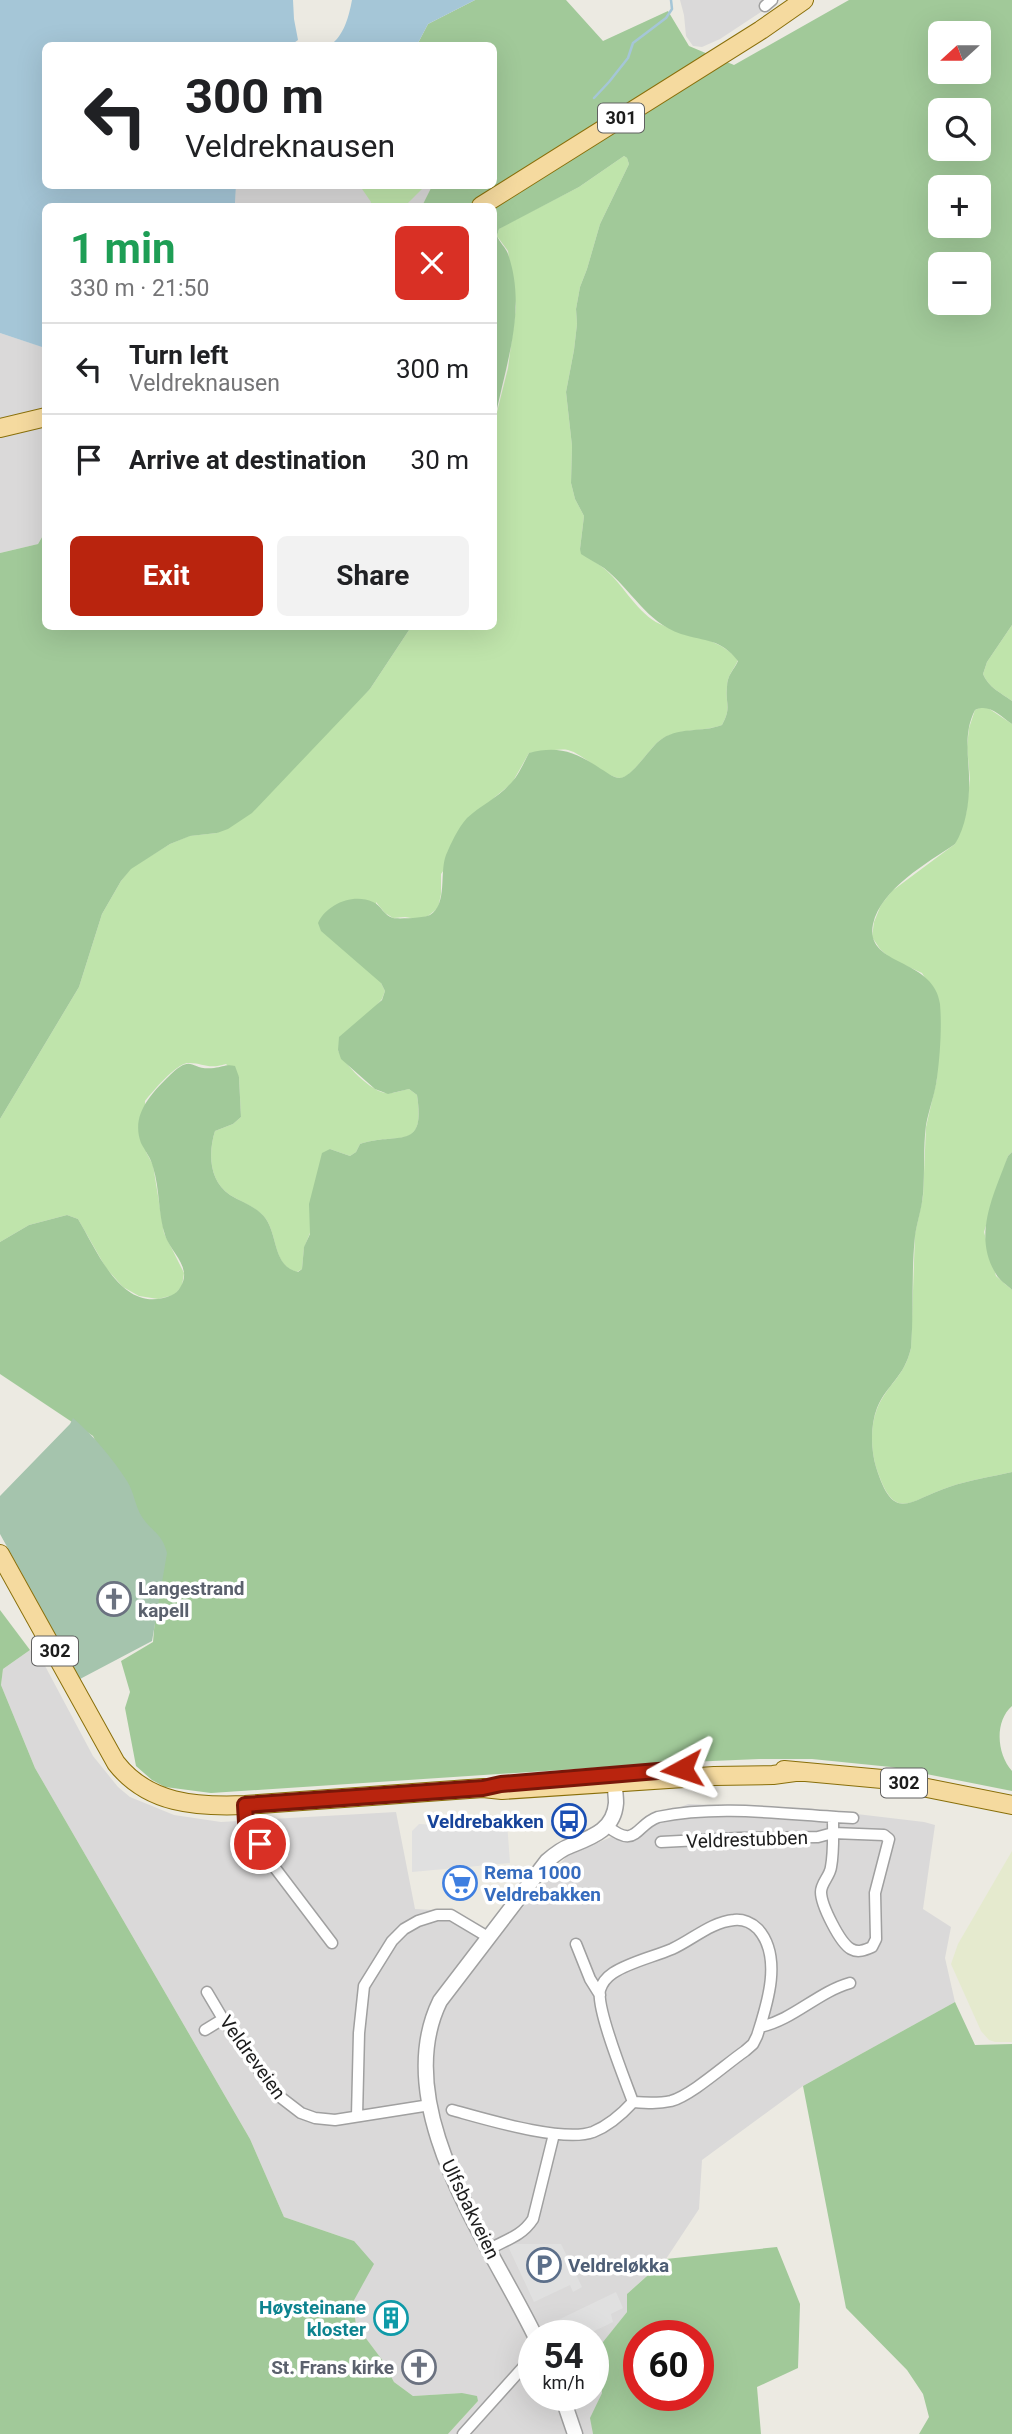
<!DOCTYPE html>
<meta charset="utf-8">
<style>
:root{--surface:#fff;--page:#f2f2f2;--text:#202124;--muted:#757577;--line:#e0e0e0;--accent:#b9240e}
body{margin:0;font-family:Roboto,sans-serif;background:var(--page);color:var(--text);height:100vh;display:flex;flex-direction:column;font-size:26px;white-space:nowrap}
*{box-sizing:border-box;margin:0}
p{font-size:23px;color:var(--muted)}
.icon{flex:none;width:38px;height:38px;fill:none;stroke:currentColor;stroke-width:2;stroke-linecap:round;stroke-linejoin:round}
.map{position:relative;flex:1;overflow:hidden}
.sheet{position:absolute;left:42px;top:203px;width:455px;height:427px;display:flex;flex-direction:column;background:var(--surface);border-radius:10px;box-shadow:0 7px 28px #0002}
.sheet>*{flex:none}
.banner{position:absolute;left:42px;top:42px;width:455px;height:147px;border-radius:10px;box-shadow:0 7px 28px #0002;background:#fff;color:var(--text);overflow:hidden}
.needle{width:46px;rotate:249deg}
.buttons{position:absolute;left:928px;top:21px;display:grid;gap:14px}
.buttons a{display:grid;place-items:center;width:63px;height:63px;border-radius:10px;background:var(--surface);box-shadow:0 7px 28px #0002;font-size:35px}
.speed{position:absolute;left:518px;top:2320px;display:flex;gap:14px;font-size:35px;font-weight:700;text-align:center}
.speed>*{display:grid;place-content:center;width:91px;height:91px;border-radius:50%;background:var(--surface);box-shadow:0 7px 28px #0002;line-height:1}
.speed small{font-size:18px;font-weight:400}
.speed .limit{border:10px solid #d22;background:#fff;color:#111}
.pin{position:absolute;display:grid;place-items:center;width:60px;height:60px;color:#fff;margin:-30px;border:4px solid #fff;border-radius:50%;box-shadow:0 2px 7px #0007}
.me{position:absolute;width:77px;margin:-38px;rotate:265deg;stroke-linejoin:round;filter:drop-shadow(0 0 5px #0008)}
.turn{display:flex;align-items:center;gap:24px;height:147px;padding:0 28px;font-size:32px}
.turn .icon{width:91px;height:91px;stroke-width:2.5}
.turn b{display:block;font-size:49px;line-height:60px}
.round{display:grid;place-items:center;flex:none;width:74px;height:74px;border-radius:10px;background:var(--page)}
.headline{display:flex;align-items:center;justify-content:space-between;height:119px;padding:0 28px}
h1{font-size:42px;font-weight:700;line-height:52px;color:#1e9e55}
.cta{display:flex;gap:14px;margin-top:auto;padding:14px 28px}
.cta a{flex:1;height:80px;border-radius:10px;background:var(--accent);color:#fff;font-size:28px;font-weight:700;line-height:80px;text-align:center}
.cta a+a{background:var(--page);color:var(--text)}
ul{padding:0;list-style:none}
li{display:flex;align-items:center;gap:21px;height:91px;padding:0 28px;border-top:2px solid var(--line)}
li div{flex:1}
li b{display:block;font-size:26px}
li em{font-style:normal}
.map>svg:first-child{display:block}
</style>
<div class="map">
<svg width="1012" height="2434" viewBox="0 0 1012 2434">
<rect width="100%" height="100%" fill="#eceae2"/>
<path fill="#dad9d9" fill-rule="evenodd" d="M680,0h99l-59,39 -18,8 -9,-1 -7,-10 -2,-21z
M236,186h196l-10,20h-198l11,-3z
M0,333l46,15 -1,184 -7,12 -38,9z
M30,1650l14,14 49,92 25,31 12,10 44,18 47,7 175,-10 19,97 35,2 46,27 71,-82 121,-52 118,4 118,14 11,3 -12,84 28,18 -6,31 10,44 -152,84 -101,74 -3,49 -33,50 -39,35v18l-24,31 -5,17 4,33 -11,25 2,16h-145l30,-33 -16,-8 -49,3 -19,-14 -11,-21 -27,-36 -3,-23 1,-61 -70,-24 -34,-78 -215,-371 -34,-83 2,-16zM534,2336h59v60h-59z"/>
<path fill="#e5eace" d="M1012,1851v191h-17l-6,-2 -8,-9 -30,-67 7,-20z"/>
<path fill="#bfe4ab" d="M624,156l3,2 2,6 -29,60 -13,45 -7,18 -4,22 1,15 -3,26 -8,42 6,54 -1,37 4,16 9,17 -4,33c8,10 17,13 26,21 18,16 32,44 54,54 27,13 58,12 78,36 -4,10 -11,15 -11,27 -2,17 5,20 -5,38 -19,7 -46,3 -63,16 -10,8 -27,36 -38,37 -16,0 -37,-24 -53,-28 -11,-2 -27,3 -39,3l-17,30 -17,14 -54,77v20l-3,14 -10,8 -11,3 -12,-2 -12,1 -8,-5 -9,-11 5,81 4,8 -3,8 -44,51c5,13 34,43 49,43 6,1 15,-3 22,-4l8,6c9,59 -20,36 -57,49l-4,8 -6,4 -20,-7 -20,70v14l-6,15 -2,21 -5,3c-24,-6 -19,-35 -31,-53 -9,-12 -23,-16 -36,-24 -21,-14 -22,-42 -15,-64l18,-7 8,-7 -2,-40 -13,-13c-19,6 -24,-2 -39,-1 -12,2 -34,28 -42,38l1,51 7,13 11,68 20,40 -2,13 -8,9 -16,4 -19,-3 -16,-9 -17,-19 -28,-49 -11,-4 -38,10 -29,17v-123l79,-132 23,-73 19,-33 10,-13 39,-24 19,-8 28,-3 153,-144 41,-62 83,-1v-202l14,-56 8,-61 -8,-56 -11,-15 2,-7 6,-4 74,-38z
M360,186h65l-20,20h-35l1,-4z
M1012,625v76c-11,-8 -24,-14 -29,-27l4,-12z
M982,707l6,1 24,16v428l-4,4 -24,76 12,44 16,14v182c-21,5 -43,8 -63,15 -40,13 -54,38 -73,-20 -5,-17 -6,-41 1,-58 10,-25 27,-31 34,-61l4,-114 8,-37 3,-70 11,-48 2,-78 -17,-28 -31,-14 -11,-10 -8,-12 2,-15 7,-17 11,-14 63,-47 11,-30 4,-35 -3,-32 2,-19 6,-18z"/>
<path fill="#a1c999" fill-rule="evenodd" d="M475,0h91l37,41 65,-30 21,35 45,19 115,-65h163v625l-25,37 -4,12c5,13 18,19 29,27v23c-12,-8 -23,-21 -37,-14 -11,21 -7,43 -6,65 1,22 -2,50 -14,69 -28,19 -74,45 -82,80 -9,43 61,33 67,80 2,23 0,51 -3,74 -2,16 -8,31 -11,47 -3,23 -1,46 -3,69 -1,14 -6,28 -8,42 -4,37 -1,75 -4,112 -7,30 -24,36 -34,60 -7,18 -6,42 -1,59 18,58 33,33 73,20 20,-7 42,-10 63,-15v234c-18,16 -15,48 0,65v20l-121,-24 -79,-8h-53l-93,4 -455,30 -46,-6 -13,-7 -16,-14 -11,-58 5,-16 -9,-31 32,-19 6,-71 -66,-135 -93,-62v-132l29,-17 38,-10 11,4c19,31 44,98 94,76 7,-3 13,-13 12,-22 -1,-13 -15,-25 -19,-38 -7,-21 -5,-46 -12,-68 -2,-9 -8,-16 -12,-24 -10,-27 8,-47 26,-65 27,-27 21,-7 47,-10 9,-1 12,-4 21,-2l4,11 2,40 -8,7 -18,7c-7,22 -6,50 15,64 13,8 28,12 36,24 12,18 7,47 32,53l4,-3 2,-22 6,-13 -1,-30 13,-51 8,-4 20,7 6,-4 4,-8c37,-13 66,9 57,-49l-8,-6 -21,5 -13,-5 -34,-30 -3,-9 1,-13 43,-37 3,-9 -4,-8 -60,-52 -3,-8c9,-19 35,-30 55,-21 8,3 11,14 20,16 5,1 32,0 37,-3 18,-11 9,-42 16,-60 5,-12 12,-27 21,-37 13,-12 30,-20 42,-33 9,-8 14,-21 20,-32 29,-8 47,-1 72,16 6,3 12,9 19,9 12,-1 29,-29 39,-37 18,-15 43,-8 63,-16 10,-18 3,-21 5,-38 0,-12 7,-17 11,-26 -18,-23 -32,-19 -57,-27 -35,-12 -49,-44 -77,-66 -7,-5 -16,-9 -23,-14l-1,-5 4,-33 -9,-17 -4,-16 1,-37 -6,-54 8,-42 3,-26 -1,-15 4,-22 7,-18 13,-45 29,-60 -2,-6 -3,-2 -45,31 -80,42 -2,7c3,7 9,12 11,18 20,57 -4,114 -14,170v-218h-72l10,-20h62v-140l-77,-1 11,-21zM940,33h38v39h-38zM940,110h38v39h-38zM940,187h38v39h-38zM940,264h38v39h-38z
M45,532l1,94 365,1 -41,62 -118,124 -24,16 -11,4 -27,3 -20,8 -39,25 -10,12 -19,33 -23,73 -79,132v-566l38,-9z
M1012,1152v138c-5,-5 -13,-10 -16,-16 -24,-38 -2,-80 12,-118z
M0,1610l30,40 -27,19 -2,16 34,83 215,371 34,78 70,24 20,23 -21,38 3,23 27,36 11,21 19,14 49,-3 15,3 1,5 -30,33h-448z
M955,2002l20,43 37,-1v390h-93l10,-17 -6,-23 -16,-24 -61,-62 -43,-222z
M777,2247l23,57 -2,64 -41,19 4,47h-168l-3,-16 12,-25 -5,-33 6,-18 24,-30v-18l39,-35zM639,2336h59v60h-59z"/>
<path fill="#a5c4ad" d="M73,1418c20,17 40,41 54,63 7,11 8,25 15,36 10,15 20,16 25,36l-15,88 -72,38 -80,-145v-38l70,-72z"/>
<path fill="#e0e0e0" d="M507,1822l3,41 -98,9v-41l7,-7 33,2z
M507,2244h54l21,43 -9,5 -3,-7 -36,17z
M616,2292l7,16 -12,6 2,8 -29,14h-21l-7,-15z"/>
<path fill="#a5c6d7" d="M0,0h293l1,19 4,21 -7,5 -245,1v140h190l-1,17 -11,3h-178l-1,142 -45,-15z
M352,0h123l-47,24 -11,21h-87c14,-9 19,-29 22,-45z"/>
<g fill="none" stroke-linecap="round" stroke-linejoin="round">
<path stroke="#a5c6d7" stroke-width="2.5" d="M594,98l15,-16 19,-24 5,-15 33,-25 6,-9 -1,-9"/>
<g stroke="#a0a0a0" stroke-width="13">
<path id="minor" d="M765,6l7,-6
M245,1805l1,17 23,38 63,83
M607,1826c30,24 28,-1 51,-9 64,-13 130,-2 195,1
M661,1842l78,-4 79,-1 15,-4 51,2 5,4 -14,54 1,46 -4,8c-7,3 -14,6 -21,2 -11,-6 -30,-44 -30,-57 0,-9 9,-16 10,-25 3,-16 2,-34 2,-50
M576,1944l14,35 10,16
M207,1992l16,27 52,74 26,20 14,5 20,2 95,-15
M760,2027c33,-7 58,-35 90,-44
M205,2030l18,-11
M452,2110c33,9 111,33 141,22 15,-6 29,-18 40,-30 13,1 25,2 38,-1 21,-6 55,-37 74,-50l8,-7 4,-8c10,-31 26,-79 1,-107 -6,-6 -15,-10 -24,-9 -23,2 -42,20 -62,29 -19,8 -42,13 -59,24 -6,4 -11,10 -13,17 -4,19 25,90 33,112
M357,2116l2,-83 5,-47 28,-45 12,-12 14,-8 19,-6h14l37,22
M489,2249c17,-9 33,-13 44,-30l21,-85
M463,2434l71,-79"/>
</g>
<g stroke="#a0a0a0" stroke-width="17">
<path id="tertiary" d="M535,2336c-45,-93 -147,-229 -95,-335l107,-140c7,-6 14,-12 23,-15 22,-9 44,-16 46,-43 0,-9 -2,-19 -2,-28
M562,2396l13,38"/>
</g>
<g stroke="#896f0a" stroke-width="20">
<path id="primary" d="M481,206l280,-176 43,-30
M0,428l46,-11
M0,1554l116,209c32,41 80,44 129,42l238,-17 19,2 212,-14 59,-1 22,-3
M784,1770l98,9 130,26"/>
</g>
<use href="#minor" stroke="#fff" stroke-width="10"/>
<use href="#tertiary" stroke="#fff" stroke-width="14"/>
<use href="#primary" stroke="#f5da9f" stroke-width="18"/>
</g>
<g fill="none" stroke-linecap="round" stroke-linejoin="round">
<g stroke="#781709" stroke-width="18">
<path id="route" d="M260,1844l-14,-22 -1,-17 238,-17 18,-4 181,-15"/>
</g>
<use href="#route" stroke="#b9240e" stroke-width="12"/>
</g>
<defs>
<g id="church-ring" transform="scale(1.75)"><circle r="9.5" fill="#fff" stroke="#6b7280" stroke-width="1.5"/><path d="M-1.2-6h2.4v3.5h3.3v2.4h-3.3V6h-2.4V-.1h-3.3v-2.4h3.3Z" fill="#6b7280"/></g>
<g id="bus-ring" transform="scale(1.75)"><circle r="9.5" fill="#fff" stroke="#1a4fb4" stroke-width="1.5"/><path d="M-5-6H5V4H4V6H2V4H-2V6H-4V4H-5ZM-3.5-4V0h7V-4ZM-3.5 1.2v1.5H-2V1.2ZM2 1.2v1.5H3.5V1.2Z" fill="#1a4fb4"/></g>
<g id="supermarket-ring" transform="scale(1.75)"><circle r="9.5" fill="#fff" stroke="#3f7fe0" stroke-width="1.5"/><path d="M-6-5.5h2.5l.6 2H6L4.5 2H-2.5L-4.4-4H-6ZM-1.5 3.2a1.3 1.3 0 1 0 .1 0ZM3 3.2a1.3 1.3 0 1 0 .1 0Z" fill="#3f7fe0"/></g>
<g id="parking-ring" transform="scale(1.75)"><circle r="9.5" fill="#fff" stroke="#5c6f8a" stroke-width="1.5"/><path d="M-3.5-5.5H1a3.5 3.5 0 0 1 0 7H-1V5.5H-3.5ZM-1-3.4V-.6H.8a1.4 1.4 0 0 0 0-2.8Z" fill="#5c6f8a"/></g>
<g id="building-ring" transform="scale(1.75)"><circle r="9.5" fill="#fff" stroke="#0f9aa8" stroke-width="1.5"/><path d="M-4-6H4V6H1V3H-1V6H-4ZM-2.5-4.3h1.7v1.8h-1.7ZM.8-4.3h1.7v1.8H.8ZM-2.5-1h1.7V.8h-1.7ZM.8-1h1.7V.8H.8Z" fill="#0f9aa8"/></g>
</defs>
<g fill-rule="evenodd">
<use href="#church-ring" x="114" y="1599"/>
<use href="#bus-ring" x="569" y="1821"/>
<use href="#supermarket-ring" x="460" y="1883"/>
<use href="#parking-ring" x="544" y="2265"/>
<use href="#building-ring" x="391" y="2318"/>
<use href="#church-ring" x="419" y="2367"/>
</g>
<g text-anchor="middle" stroke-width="7" stroke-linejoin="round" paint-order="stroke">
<g fill="#fff" stroke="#606060" stroke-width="2">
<rect x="598" y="103.5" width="46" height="29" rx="5"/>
<rect x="32" y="1636.5" width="46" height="29" rx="5"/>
<rect x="881" y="1768.5" width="46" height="29" rx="5"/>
</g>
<g font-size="18" font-weight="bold" fill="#1c1c1c">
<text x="621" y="124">301</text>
<text x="55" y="1657">302</text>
<text x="904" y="1789">302</text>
</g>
<g font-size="19" font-weight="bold" fill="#5b616d" stroke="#fff" text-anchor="start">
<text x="138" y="1595">Langestrand<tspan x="138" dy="22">kapell</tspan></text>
<text x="394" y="2374" text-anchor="end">St. Frans kirke</text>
</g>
<g font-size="19" font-weight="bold" fill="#164399" stroke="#fff" text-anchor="end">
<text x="544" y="1828">Veldrebakken</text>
</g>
<g font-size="19" fill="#1c1c1c" stroke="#fff">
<text transform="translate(747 1839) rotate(-2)" y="7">Veldrestubben</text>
<text transform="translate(253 2057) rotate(54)" y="7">Veldreveien</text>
<text transform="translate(471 2209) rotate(64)" y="7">Ulfsbakveien</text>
</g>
<g font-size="19" font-weight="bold" fill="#366cbe" stroke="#fff" text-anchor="start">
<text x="484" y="1879">Rema 1000<tspan x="484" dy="22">Veldrebakken</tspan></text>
</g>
<g font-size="19" font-weight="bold" fill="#4e5e75" stroke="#fff" text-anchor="start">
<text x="568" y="2272">Veldreløkka</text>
</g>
<g font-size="19" font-weight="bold" fill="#0d838f" stroke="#fff" text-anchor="end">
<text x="366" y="2314">Høysteinane<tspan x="366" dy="22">kloster</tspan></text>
</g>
</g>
</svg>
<div class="buttons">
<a><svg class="needle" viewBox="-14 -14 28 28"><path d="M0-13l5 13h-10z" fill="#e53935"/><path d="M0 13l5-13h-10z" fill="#757577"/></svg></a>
<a><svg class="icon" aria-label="search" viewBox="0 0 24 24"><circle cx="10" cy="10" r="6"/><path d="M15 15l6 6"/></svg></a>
<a>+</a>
<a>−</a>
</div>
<div class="speed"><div>54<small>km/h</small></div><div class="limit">60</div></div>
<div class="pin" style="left:260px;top:1844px;background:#d93025"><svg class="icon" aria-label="arrive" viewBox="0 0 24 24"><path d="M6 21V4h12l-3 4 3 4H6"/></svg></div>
<svg class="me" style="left:682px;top:1769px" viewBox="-20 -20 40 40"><path d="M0-17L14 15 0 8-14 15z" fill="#b9240e" stroke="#fff" stroke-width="4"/></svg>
<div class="banner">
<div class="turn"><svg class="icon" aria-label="left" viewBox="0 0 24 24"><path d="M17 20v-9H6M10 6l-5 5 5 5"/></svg><div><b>300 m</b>Veldreknausen</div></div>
</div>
<section class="sheet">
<div class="headline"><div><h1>1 min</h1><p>330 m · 21:50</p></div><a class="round" style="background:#d93025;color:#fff"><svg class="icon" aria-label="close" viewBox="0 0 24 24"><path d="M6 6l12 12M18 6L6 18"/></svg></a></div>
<ul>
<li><svg class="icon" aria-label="left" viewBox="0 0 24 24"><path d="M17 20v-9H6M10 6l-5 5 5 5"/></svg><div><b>Turn left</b><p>Veldreknausen</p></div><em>300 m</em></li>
<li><svg class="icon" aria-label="arrive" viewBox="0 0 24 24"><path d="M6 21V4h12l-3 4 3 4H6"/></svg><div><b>Arrive at destination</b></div><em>30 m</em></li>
</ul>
<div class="cta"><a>Exit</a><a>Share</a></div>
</section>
</div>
